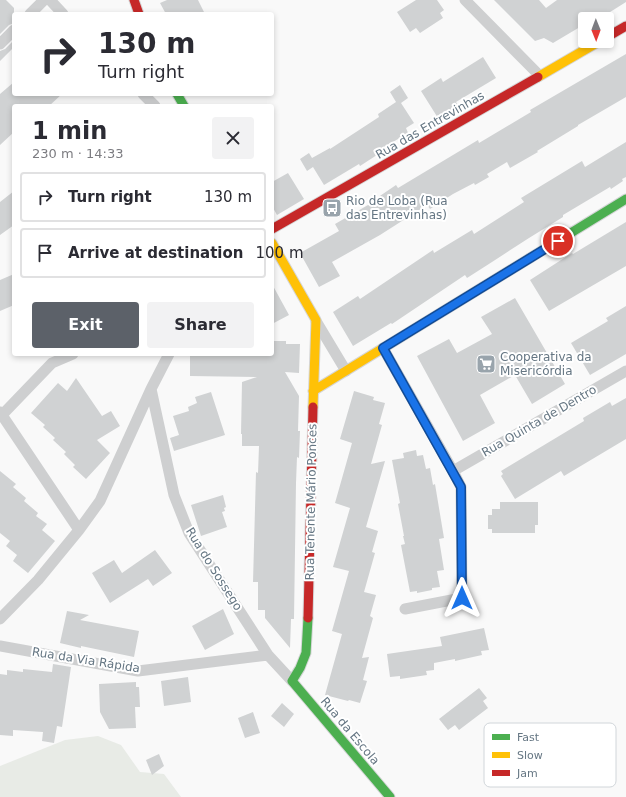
<!DOCTYPE html>
<meta charset="utf-8">
<style>
:root{--surface:#fff;--page:#f2f2f3;--text:#2b2b33;--muted:#7c7c81;--line:#e1e1e2;--accent:#5c6169}
body{margin:0;font-family:"DejaVu Sans",sans-serif;background:var(--page);color:var(--text);height:100vh;display:flex;flex-direction:column;font-size:15px;white-space:nowrap}
*{box-sizing:border-box;margin:0}
p{font-size:13px;color:var(--muted)}
.icon{flex:none;width:22px;height:22px;fill:none;stroke:currentColor;stroke-width:2;stroke-linecap:round;stroke-linejoin:round}
.map{position:relative;flex:1;overflow:hidden}
.panel{position:absolute;left:12px;top:104px;width:262px;height:252px;display:flex;flex-direction:column;background:var(--surface);border-radius:4px;box-shadow:0 2px 6px #0003}
.panel>*{flex:none}
.banner{position:absolute;left:12px;top:12px;width:262px;height:84px;border-radius:4px;box-shadow:0 2px 6px #0003;background:#fff;color:var(--text);overflow:hidden}
.needle{width:26px;rotate:179deg}
.buttons{position:absolute;left:578px;top:12px;display:grid;gap:8px}
.buttons a{display:grid;place-items:center;width:36px;height:36px;border-radius:4px;background:var(--surface);box-shadow:0 2px 6px #0003;font-size:20px}
.pin{position:absolute;display:grid;place-items:center;width:34px;height:34px;color:#fff;margin:-17px;border:2px solid #fff;border-radius:50%;box-shadow:0 1px 4px #0007}
.me{position:absolute;width:44px;margin:-22px;rotate:0deg;stroke-linejoin:round;filter:drop-shadow(0 0 3px #0008)}
.turn{display:flex;align-items:center;gap:14px;height:84px;padding:0 20px;font-size:18px}
.turn .icon{width:52px;height:52px;stroke-width:2.5}
.turn b{display:block;font-size:28px;line-height:34px}
.round{display:grid;place-items:center;flex:none;width:42px;height:42px;border-radius:4px;background:var(--page)}
.overview{display:flex;align-items:center;justify-content:space-between;height:68px;padding:0 20px}
h1{font-size:24px;font-weight:600;line-height:30px}
.action{display:flex;gap:8px;margin-top:auto;padding:8px 20px}
.action a{flex:1;height:46px;border-radius:4px;background:var(--accent);color:#fff;font-size:16px;font-weight:600;line-height:46px;text-align:center}
.action a+a{background:var(--page);color:var(--text)}
ul{padding:0;list-style:none}
li{display:flex;align-items:center;gap:12px;height:50px;margin:0 8px 6px;padding:0 12px;border:2px solid var(--line);border-radius:4px}
li div{flex:1}
li b{display:block;font-size:15px}
li em{font-style:normal}
.map>svg:first-child{display:block}
</style>
<div class="map">
<svg width="626" height="797" viewBox="0 0 626 797">
<rect width="100%" height="100%" fill="#f9f9f9"/>
<path fill="#e8ebe6" d="M98,736l23,9 19,27 24,2 17,23h-181v-31l65,-26z"/>
<path fill="#d0d2d3" d="M0,0h6l8,8v15l-5,2 -9,9z
M167,0h31l7,14h-39l-6,-11z
M416,0h21l7,10 -4,3 3,5 -23,15 -4,-5 -6,4 -13,-20z
M494,0h45l7,8 11,-8h69v2l-27,17h-14v5l-32,19 -9,-5 -9,3z
M14,40v7l-14,14v-10l5,-2z
M626,54v43l-48,28v1l-41,25 1,1 -28,16 -3,-6 -20,12 2,3 -14,8 -1,-2 -21,11 -23,15 -3,-4 -47,30 -48,27 8,14 -21,11 -19,-34 39,-22 -4,-7 40,-23 -1,-1 22,-15 2,3 80,-48 1,3 52,-31 -1,-2z
M483,57l13,21 -40,24 2,3 -20,13 -17,-27 20,-13 2,4z
M14,82v12h48l-13,12h-35v26l-14,13v-51z
M400,85l8,13 -7,5 13,20 -8,5 2,5 -30,18 2,2 -20,13 -1,-2 -35,21 -11,-18 -6,4 -7,-12 9,-6 3,5 18,-10v1l49,-32 -1,-3 18,-12 -6,-10z
M626,142v35l-4,2 1,2 -12,8 -1,-2 -47,28v2l-34,21 -37,24 -25,16 -2,-3 -73,49 -1,-1 -38,23 -20,-34 25,-16 2,3 73,-49 1,3 38,-23 2,4 50,-32 -3,-4 61,-37 3,6z
M288,173l16,26 -27,16 -5,-9v-24z
M14,191v34l-14,10v-33z
M626,222v44l-77,45 -19,-31 42,-27 1,1z
M14,274v31l-14,6v-31z
M272,284l17,31 -17,9z
M515,298l50,86 -33,20 -17,-29 -35,20 15,28 -32,18 -46,-85 32,-17 8,14 35,-19 -11,-17z
M626,306v48l-36,21 -19,-32 37,-22 -2,-3z
M272,341h14v3h14l-1,29 -14,-1 14,24 -1,35h2l-1,27 -2,-1 -1,26 -2,136h-3l-1,29 -25,-30v-8h-7v-28h-5l3,-110 2,1 1,-27h-17v-12h-1l1,-52 15,-5 -67,-1v-20h10v-2h72z
M76,378l26,38 9,-5 9,15 -23,14 13,13 -24,26 -13,-12 2,-2 -11,-11 2,-2 -13,-12 2,-2 -12,-11 2,-2 -14,-12 27,-30 9,8z
M354,391l20,6 -1,3 12,3 -6,21 3,1 -11,39 14,-3 -19,66 12,4 -6,21 3,1 -11,39 12,3 -6,21 3,2 -11,40 7,-1 -6,23 4,1 -7,22 -11,-3 -1,1 -23,-6 17,-61 -10,-3 17,-60 -16,-4 17,-59 -15,-5 17,-60 -12,-4z
M211,392l14,43 -51,16 -4,-13 9,-3 -6,-19 16,-5 -1,-4 9,-4 -2,-6z
M626,398v41l-62,37 -3,-5 -46,28 -14,-23 2,-2 -2,-3 83,-50 -1,-3 27,-16 2,4z
M416,450l1,6 6,-1 3,14 4,-1 3,17 2,-1 9,54 -5,1 5,31 -7,1 3,16 -8,1v2l-15,3v-2l-7,1 -9,-47 4,-1 -2,-8h1l-6,-32 2,-1 -8,-43 12,-2 -1,-5z
M0,471l16,13 -3,3 13,11 -2,3 14,12 -2,3 11,8 -5,6 13,11 -27,32 -15,-12 4,-6 -11,-9 4,-5 -10,-8z
M223,495l3,12 -2,1 1,3 -3,1 5,15 -26,9 -10,-31z
M500,502h38v23h-3v8h-43v-4h-4v-14h4v-6h8z
M155,550l17,23 -19,13 -5,-7 -38,24 -18,-30 22,-13 8,13z
M223,609l11,25 -29,16 -13,-24z
M67,611l22,4 -9,5 59,11 -5,26 -53,-11v2l-21,-5z
M484,628l5,22 -8,1 1,4 -27,6v-2l-21,4v7l-8,1 1,4 -27,4v-3l-10,1 -3,-23 55,-8 -2,-9z
M53,664l18,3 -9,60 -5,-1 -3,17 -12,-2 1,-9 -30,-2v6l-13,-1v-61l7,1v-5l16,2v-3l29,3z
M188,677l3,25 -27,4 -3,-25z
M136,682v5h3l1,20h-5l1,21 -27,1 -9,-17 -1,-28z
M479,688l8,10 -4,3 5,7 -29,22 -4,-5 -7,5 -9,-11z
M282,703l12,11 -10,13 -13,-11z
M253,712l7,21 -15,5 -7,-20z
M159,754l5,12 -12,9 -6,-15z"/>
<g fill="none" stroke-linecap="round" stroke-linejoin="round">
<g stroke="#d5d6d7" stroke-width="11">
<path id="fast" d="M177,94l7,12
M530,258l96,-59
M308,618l-2,35 -6,15 -8,13 98,116"/>
</g>
<g stroke="#d5d6d7" stroke-width="11">
<path id="slow" d="M538,77l62,-36
M272,243l44,77 -3,87
M313,391l217,-133"/>
</g>
<g stroke="#d5d6d7" stroke-width="11">
<path id="jam" d="M134,0l5,14
M607,37l19,-11
M272,229l266,-152
M308,618l5,-211"/>
</g>
<path stroke="#cecfd0" stroke-width="11" d="M50,0l13,14
M465,0l74,75
M30,14l14,-14
M0,44l14,-14
M143,94l12,12
M316,321l30,50
M383,348l70,123 8,16 1,111 -57,11
M151,389l23,106 15,38 79,122 24,26
M0,412l79,118
M2,415l50,-52 21,-9
M453,471l173,-100
M0,619l38,-39 41,-50 21,-29 51,-112 18,-35
M0,646l138,25 130,-16"/>
<use href="#fast" stroke="#4caf50" stroke-width="9"/>
<use href="#slow" stroke="#ffc107" stroke-width="9"/>
<use href="#jam" stroke="#c62828" stroke-width="9"/>
</g>
<g fill="none" stroke-linecap="round" stroke-linejoin="round">
<g stroke="#114b97" stroke-width="10">
<path id="route" d="M462,598l-1,-111 -78,-139 175,-107"/>
</g>
<use href="#route" stroke="#1a73e8" stroke-width="7"/>
</g>
<defs>
<g id="bus-square" transform="scale(1)"><rect x="-9" y="-9" width="18" height="18" rx="4" fill="#99a4ac" stroke="#fff"/><path d="M-5-6H5V4H4V6H2V4H-2V6H-4V4H-5ZM-3.5-4V0h7V-4ZM-3.5 1.2v1.5H-2V1.2ZM2 1.2v1.5H3.5V1.2Z" fill="#fff"/></g>
<g id="supermarket-square" transform="scale(1)"><rect x="-9" y="-9" width="18" height="18" rx="4" fill="#99a4ac" stroke="#fff"/><path d="M-6-5.5h2.5l.6 2H6L4.5 2H-2.5L-4.4-4H-6ZM-1.5 3.2a1.3 1.3 0 1 0 .1 0ZM3 3.2a1.3 1.3 0 1 0 .1 0Z" fill="#fff"/></g>
</defs>
<g fill-rule="evenodd">
<use href="#bus-square" x="332" y="208"/>
<use href="#supermarket-square" x="486" y="364"/>
</g>
<g text-anchor="middle" stroke-width="4" stroke-linejoin="round" paint-order="stroke">
<g font-size="12" fill="#657683" stroke="#fff">
<text transform="translate(430 125) rotate(-30)" y="4">Rua das Entrevinhas</text>
<text transform="translate(539 421) rotate(-30)" y="4">Rua Quinta de Dentro</text>
<text transform="translate(311 502) rotate(-89)" y="4">Rua Tenente Mário Ponces</text>
<text transform="translate(214 569) rotate(58)" y="4">Rua do Sossego</text>
<text transform="translate(86 660) rotate(9)" y="4">Rua da Via Rápida</text>
<text transform="translate(350 731) rotate(50)" y="4">Rua da Escola</text>
</g>
<g font-size="12" fill="#657683" stroke="#fff" text-anchor="start">
<text x="346" y="205">Rio de Loba (Rua<tspan x="346" dy="14">das Entrevinhas)</tspan></text>
<text x="500" y="361">Cooperativa da<tspan x="500" dy="14">Misericórdia</tspan></text>
</g>
</g>
<rect x="484" y="723" width="132" height="64" rx="6" fill="#fff" stroke="#d1d6da" stroke-width="1"/>
<rect x="492" y="734" width="18" height="6" fill="#4caf50"/>
<rect x="492" y="752" width="18" height="6" fill="#ffc107"/>
<rect x="492" y="770" width="18" height="6" fill="#c62828"/>
<g font-size="11" fill="#657683">
<text x="517" y="741">Fast</text>
<text x="517" y="759">Slow</text>
<text x="517" y="777">Jam</text>
</g>
</svg>
<div class="buttons">
<a><svg class="needle" viewBox="-14 -14 28 28"><path d="M0-13l5 13h-10z" fill="#e53935"/><path d="M0 13l5-13h-10z" fill="#7c7c81"/></svg></a>
</div>
<div class="pin" style="left:558px;top:241px;background:#d93025"><svg class="icon" aria-label="arrive" viewBox="0 0 24 24"><path d="M6 21V4h12l-3 4 3 4H6"/></svg></div>
<svg class="me" style="left:462px;top:598px" viewBox="-20 -20 40 40"><path d="M0-17L14 15 0 8-14 15z" fill="#1a73e8" stroke="#fff" stroke-width="4"/></svg>
<div class="banner">
<div class="turn"><svg class="icon" aria-label="right" viewBox="0 0 24 24"><path d="M7 20v-9h11M14 6l5 5-5 5"/></svg><div><b>130 m</b>Turn right</div></div>
</div>
<section class="panel">
<div class="overview"><div><h1>1 min</h1><p>230 m · 14:33</p></div><a class="round"><svg class="icon" aria-label="close" viewBox="0 0 24 24"><path d="M6 6l12 12M18 6L6 18"/></svg></a></div>
<ul>
<li><svg class="icon" aria-label="right" viewBox="0 0 24 24"><path d="M7 20v-9h11M14 6l5 5-5 5"/></svg><div><b>Turn right</b></div><em>130 m</em></li>
<li><svg class="icon" aria-label="arrive" viewBox="0 0 24 24"><path d="M6 21V4h12l-3 4 3 4H6"/></svg><div><b>Arrive at destination</b></div><em>100 m</em></li>
</ul>
<div class="action"><a>Exit</a><a>Share</a></div>
</section>
</div>
